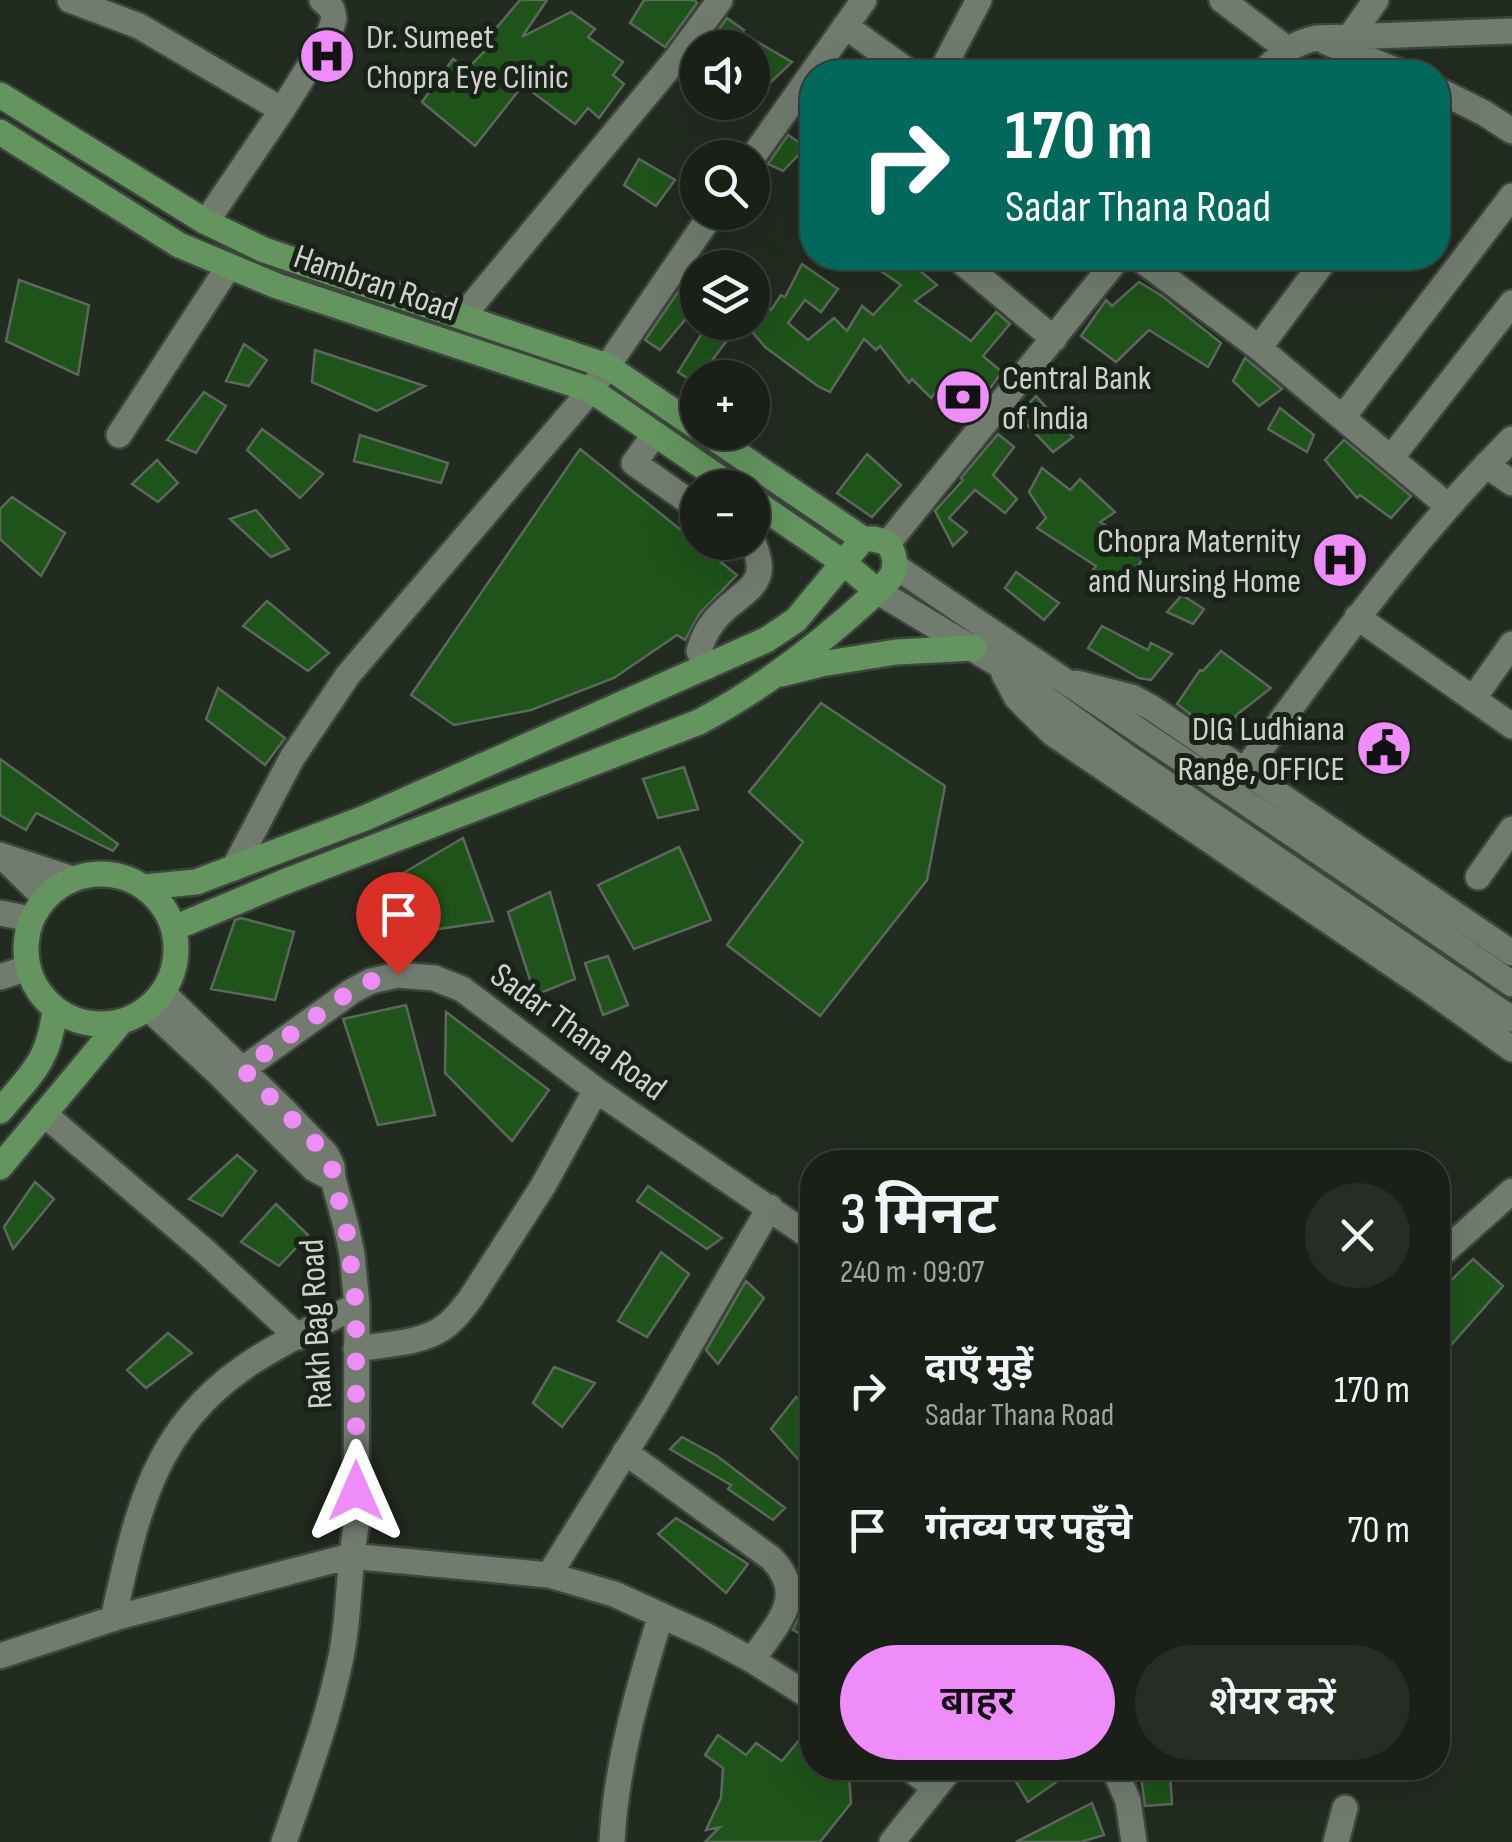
<!DOCTYPE html>
<html lang="hi">
<meta charset="utf-8">
<style>
:root{--surface:#1a2018;--page:#272d25;--text:#f1f3f6;--muted:#9fa3a2;--line:#383e37;--accent:#ee8cf9}
body{margin:0;font-family:"Sofia Sans Condensed","Noto Sans Devanagari",sans-serif;background:var(--page);color:var(--text);height:100vh;display:flex;flex-direction:column;font-size:38px;white-space:nowrap}
*{box-sizing:border-box;margin:0}
p{font-size:32px;color:var(--muted)}
.icon{flex:none;width:55px;height:55px;fill:none;stroke:currentColor;stroke-width:2;stroke-linecap:round;stroke-linejoin:round}
.map{position:relative;flex:1;overflow:hidden}
.details{position:absolute;left:800px;top:1150px;width:650px;height:630px;display:flex;flex-direction:column;background:var(--surface);border-radius:40px;box-shadow:0 10px 40px #0002,0 0 0 2px var(--line)}
.details>*{flex:none}
.hud{position:absolute;left:800px;top:60px;width:650px;height:210px;border-radius:40px;box-shadow:0 10px 40px #0002,0 0 0 2px var(--line);background:#00695c;color:#fff;overflow:hidden}
.controls{position:absolute;left:680px;top:30px;display:grid;gap:20px}
.controls a{display:grid;place-items:center;width:90px;height:90px;border-radius:50%;background:var(--surface);box-shadow:0 10px 40px #0002,0 0 0 2px var(--line);font-size:50px}
.pin{position:absolute;display:grid;place-items:center;width:85px;height:85px;color:#fff;margin:-102px -42px;border-radius:50% 50% 50% 0;rotate:-45deg;box-shadow:0 0 10px #0007}
.pin .icon{rotate:45deg}
.me{position:absolute;width:110px;margin:-55px;rotate:0deg;stroke-linejoin:round;filter:drop-shadow(0 0 8px #0008)}
.turn{display:flex;align-items:center;gap:35px;height:210px;padding:0 40px;font-size:45px}
.turn .icon{width:130px;height:130px;stroke-width:2.5}
.turn b{display:block;font-size:70px;line-height:85px}
.round{display:grid;place-items:center;flex:none;width:105px;height:105px;border-radius:52px;background:var(--page)}
.overview{display:flex;align-items:center;justify-content:space-between;height:170px;padding:0 40px}
h1{font-size:60px;font-weight:600;line-height:75px}
.cta{display:flex;gap:20px;margin-top:auto;padding:20px 40px}
.cta a{flex:1;height:115px;border-radius:60px;background:var(--accent);color:#111;font-size:40px;font-weight:600;line-height:115px;text-align:center}
.cta a+a{background:var(--page);color:var(--text)}
ul{padding:0;list-style:none}
li{display:flex;align-items:center;gap:30px;height:140px;padding:0 40px}
li div{flex:1}
li b{display:block;font-size:38px}
li em{font-style:normal}
.map>svg:first-child{display:block}
</style>
<div class="map">
<svg width="1512" height="1842" viewBox="0 0 1512 1842">
<rect width="100%" height="100%" fill="#222b20"/>
<path fill="#1e5319" stroke="#5c685b" stroke-width="2.5" d="M520,0h27l-25,37 49,-25 24,17 -7,8 35,25 -10,13 11,9 -25,34 -11,-10 -13,16 -52,-39 -48,61 -53,-44 31,-43 14,10 26,-26 -6,-4z
M644,0h51l2,3 -32,44 -35,-24z
M727,18l17,12 -2,3 50,29 -40,38v-52h-47z
M788,135l18,12 -23,24 -15,-7z
M639,159l36,21 -19,26 -32,-21z
M891,258h14l32,27 -22,16 56,40 25,-29 14,12 -27,32 19,16 -11,15 -31,29 -25,-23 -4,5 -19,-19 -3,4 -29,-37 -4,4 -12,-11 -34,53 -11,-5 -54,-40 -21,-25h8v-27l19,15 10,-15 4,2 17,-33 36,25 -17,23 -16,-12 -17,23 20,17 26,-22 13,13 15,-25 11,9 28,-30 -19,-13z
M698,263v41l-38,46 -15,-10z
M19,280l70,25 -11,70 -72,-34z
M1139,282l23,14 59,47 -13,24 -59,-37 -33,32 -35,-26 25,-36 6,6z
M709,322h32l-46,61 -17,-11z
M244,344l23,16 -18,26 -23,-5z
M315,350l110,36 -48,25 -65,-29z
M1245,358l37,31 -23,17 -26,-25z
M204,392l22,14 -30,47 -29,-13z
M1036,396l37,41 -20,15 -35,-37z
M1280,408l34,27 -7,17 -39,-23z
M262,429l61,45 -23,24 -53,-48z
M998,434l16,13 -21,28 24,24 -12,14 -30,-23 -26,28 18,14 -14,14 -18,-35 28,-31 -2,-2z
M360,435l88,28 -7,20 -87,-22z
M1344,440l67,56 -20,22 -31,-23 -3,3 -32,-38z
M580,449l157,126 -37,38 -15,27 -8,-5 -63,43 -83,32 -77,15 -43,-30z
M867,454l34,31 -29,32 -35,-24z
M157,460l21,23 -20,19 -26,-18z
M1042,468l28,22 10,-11 35,33 -15,10 48,29 -25,38 -30,-19 3,-4 -59,-38 9,-10 -17,-26z
M12,497l53,36 -24,43 -41,-37v-30z
M256,510l33,39 -18,8 -41,-38z
M1346,536l16,12 -24,31 -16,-12z
M1016,572l43,31 -15,17 -39,-32z
M1182,595l22,14 -11,15 -26,-12z
M267,601l62,52 -21,18 -65,-45z
M1102,626l46,24 3,-7 21,11 -21,26 -12,-2 -51,-30z
M1221,651l50,37 -36,28 9,5 -14,17 -29,-23 -3,5 -21,-16 23,-34 3,1z
M218,688l67,50 -20,27 -59,-46z
M821,703l124,83 -18,94 -107,136 -93,-71 76,-103 -54,-50z
M0,759l118,85 -5,7 -77,-38 -10,17 -26,-15z
M684,767l14,42 -40,9 -15,-39z
M463,838l30,83 -95,14 -17,-49z
M679,847l32,73 -77,29 -36,-64z
M550,892l25,87 -40,16 -27,-83z
M241,918l53,14 -19,68 -64,-11 24,-69z
M608,956l20,49 -25,10 -18,-52z
M406,1005l29,110 -57,10 -35,-106z
M446,1012l103,78 -37,51 -67,-68z
M237,1155l19,16 -34,45 -33,-17z
M35,1182l19,17 -41,50 -9,-22z
M648,1186l74,52 -15,11 -70,-48z
M276,1204l32,31 -29,31 -38,-24z
M661,1252l28,22 -42,63 -29,-16z
M1473,1259l30,27 -65,74v-67z
M746,1281l18,17 -46,66 -12,-14z
M168,1333l24,20 -46,35 -19,-18z
M554,1367l41,16 -33,44 -29,-24z
M796,1397l16,11v45l-8,13 -33,-37z
M682,1437l35,19 68,52 -12,12 -45,-31 3,-4 -61,-36z
M676,1518l72,46 -22,29 -68,-59z
M812,1582v58l-19,-10z
M804,1734l8,7v27h30l7,6 2,29 -31,39h-115l15,-15 -14,3 15,-32 2,-30 -18,-13 13,-20 28,20 10,-12 26,18z
M1008,1768h68l-48,34z
M1170,1774l2,30 -27,2 -4,-30z
M1092,1803l12,32 -23,7h-65z"/>
<g fill="none" stroke-linecap="round" stroke-linejoin="round">
<g stroke="#3d463c" stroke-width="30">
<path id="minor" d="M70,0l69,26 143,84
M1222,0l65,49
M845,26l64,46
M1349,38l27,-38
M1326,42l74,30
M941,72l38,-72
M1264,72c15,-18 29,-29 53,-34l195,-7
M1438,90l46,23 28,18
M752,158l112,-158
M206,222l76,-112 47,-75 5,-16 -2,-10 -10,-9
M957,258l97,81
M1139,258l120,90 189,158
M462,317l215,-259 43,-58
M1259,348l67,-90
M1343,417l169,-221
M655,434l-21,29 64,45
M119,435l110,-169
M1391,458l121,-155
M1486,465l26,18
M888,543l230,-285
M895,566c205,140 413,276 617,418
M877,591l121,73 126,91 388,264
M1357,617l155,109
M706,667l-7,-16c6,-22 18,-36 36,-50 8,-7 18,-13 22,-23 5,-10 1,-21 -2,-31l-7,-5
M1004,674l13,24 35,35 378,257 82,59
M1077,683l55,14 20,11 360,245
M1473,699l39,-55
M1245,770c84,-114 166,-231 267,-331
M0,855l73,24
M5,859l40,39
M234,868l58,-110 56,-83 243,-285 122,-178
M1478,877l34,-48
M0,913l31,6
M0,977l28,-9
M163,993l123,119 40,42 6,12 1,13 13,47 6,28 5,51 -1,222c-8,43 -6,87 -15,130 -13,64 -36,124 -57,185
M148,1008l67,62 99,99 19,10
M243,1069l109,-78 19,-10 27,-6 36,3 28,11 134,101 216,148
M44,1114l162,138 92,85
M1438,1257l74,-66
M356,1349c28,-5 64,-5 87,-21 12,-8 20,-20 28,-30l72,-112 53,-96
M625,1452l146,106c38,38 5,67 -19,102
M549,1575l106,-170 115,-198
M113,1619c23,-101 38,-187 130,-251 34,-24 77,-43 114,-63
M0,1656l118,-39 232,-61 199,19 65,19 95,43 43,23 60,38
M909,1768l26,20
M1114,1768l14,33 6,41
M612,1842c4,-78 26,-153 49,-227
M892,1842l59,-74
M1336,1842l9,-34"/>
</g>
<g stroke="#3d463c" stroke-width="30">
<path id="major" d="M0,95l206,127 58,28 343,116 91,62
M0,132l179,113 98,41 314,104 143,98
M752,500l92,63 33,28
M781,674l40,-10 75,-12 78,-4
M26 949a75 75 0 1 1 150 0a75 75 0 1 1-150 0Z
M144,887l52,-5 169,-64 401,-178 30,-20 67,-81
M174,928l110,-46 415,-160c62,-33 121,-78 173,-126 7,-7 17,-13 21,-23 4,-11 1,-20 -5,-30l-14,-4h-11l-158,-107
M0,1111c32,-38 49,-49 55,-102
M0,1167l120,-144"/>
</g>
<use href="#minor" stroke="#717c6f" stroke-width="25"/>
<use href="#major" stroke="#64955f" stroke-width="25"/>
</g>
<g fill="none" stroke-linecap="round" stroke-linejoin="round">
<path stroke="#ee8cf9" stroke-width="18" stroke-dasharray="0 32.4" d="M356,1491v-186l-10,-79 -13,-47 -1,-13 -6,-12 -83,-85 109,-79 19,-9 27,-7"/>
</g>
<defs>
<g id="hospital-disc" transform="scale(2.875)"><circle r="9.5" fill="#ee8cf9" stroke="#182217"/><path d="M-5-5h3v3.5h4V-5h3V5h-3V1.5h-4V5h-3Z" fill="#111"/></g>
<g id="bank-disc" transform="scale(2.875)"><circle r="9.5" fill="#ee8cf9" stroke="#182217"/><path d="M-6-4H6V4H-6ZM0-2.3a2.3 2.3 0 1 0 0 4.6a2.3 2.3 0 1 0 0-4.6Z" fill="#111"/></g>
<g id="civic-disc" transform="scale(2.875)"><circle r="9.5" fill="#ee8cf9" stroke="#182217"/><path d="M-.6-6.5H3V-4.5H.6V-3L4-1V1h2V6H-6V1h2V-1L-.6-3ZM-1.2 2.5V6h2.4V2.5Z" fill="#111"/></g>
</defs>
<g fill-rule="evenodd">
<use href="#hospital-disc" x="327" y="56"/>
<use href="#bank-disc" x="963" y="397"/>
<use href="#hospital-disc" x="1340" y="560"/>
<use href="#civic-disc" x="1384" y="748"/>
</g>
<g text-anchor="middle" stroke-width="10" stroke-linejoin="round" paint-order="stroke">
<g font-size="35" fill="#cdd3cc" stroke="#182217" text-anchor="start">
<text x="366" y="48">Dr. Sumeet<tspan x="366" dy="40">Chopra Eye Clinic</tspan></text>
<text x="1002" y="389">Central Bank<tspan x="1002" dy="40">of India</tspan></text>
<text x="1301" y="552" text-anchor="end">Chopra Maternity<tspan x="1301" dy="40">and Nursing Home</tspan></text>
<text x="1345" y="740" text-anchor="end">DIG Ludhiana<tspan x="1345" dy="40">Range, OFFICE</tspan></text>
</g>
<g font-size="35" fill="#cdd3cc" stroke="#182217">
<text transform="translate(376 282) rotate(19)" y="12">Hambran Road</text>
<text transform="translate(579 1031) rotate(36)" y="12">Sadar Thana Road</text>
<text transform="translate(315 1324) rotate(-93)" y="12">Rakh Bag Road</text>
</g>
</g>
</svg>
<div class="controls">
<a><svg class="icon" aria-label="sound" viewBox="0 0 24 24"><path d="M4 9h4l5-4v14l-5-4H4zM17 9q2 3 0 6"/></svg></a>
<a><svg class="icon" aria-label="search" viewBox="0 0 24 24"><circle cx="10" cy="10" r="6"/><path d="M15 15l6 6"/></svg></a>
<a><svg class="icon" aria-label="layers" viewBox="0 0 24 24"><path d="M12 4l9 5-9 5-9-5zM3 14l9 5 9-5"/></svg></a>
<a>+</a>
<a>−</a>
</div>
<div class="pin" style="left:398px;top:974px;background:#d93025"><svg class="icon" aria-label="arrive" viewBox="0 0 24 24"><path d="M6 21V4h12l-3 4 3 4H6"/></svg></div>
<svg class="me" style="left:356px;top:1491px" viewBox="-20 -20 40 40"><path d="M0-17L14 15 0 8-14 15z" fill="#ee8cf9" stroke="#fff" stroke-width="4"/></svg>
<div class="hud">
<div class="turn"><svg class="icon" aria-label="right" viewBox="0 0 24 24"><path d="M7 20v-9h11M14 6l5 5-5 5"/></svg><div><b>170 m</b>Sadar Thana Road</div></div>
</div>
<section class="details">
<div class="overview"><div><h1>3 मिनट</h1><p>240 m · 09:07</p></div><a class="round"><svg class="icon" aria-label="close" viewBox="0 0 24 24"><path d="M6 6l12 12M18 6L6 18"/></svg></a></div>
<ul>
<li><svg class="icon" aria-label="right" viewBox="0 0 24 24"><path d="M7 20v-9h11M14 6l5 5-5 5"/></svg><div><b>दाएँ मुड़ें</b><p>Sadar Thana Road</p></div><em>170 m</em></li>
<li><svg class="icon" aria-label="arrive" viewBox="0 0 24 24"><path d="M6 21V4h12l-3 4 3 4H6"/></svg><div><b>गंतव्य पर पहुँचे</b></div><em>70 m</em></li>
</ul>
<div class="cta"><a>बाहर</a><a>शेयर करें</a></div>
</section>
</div>
